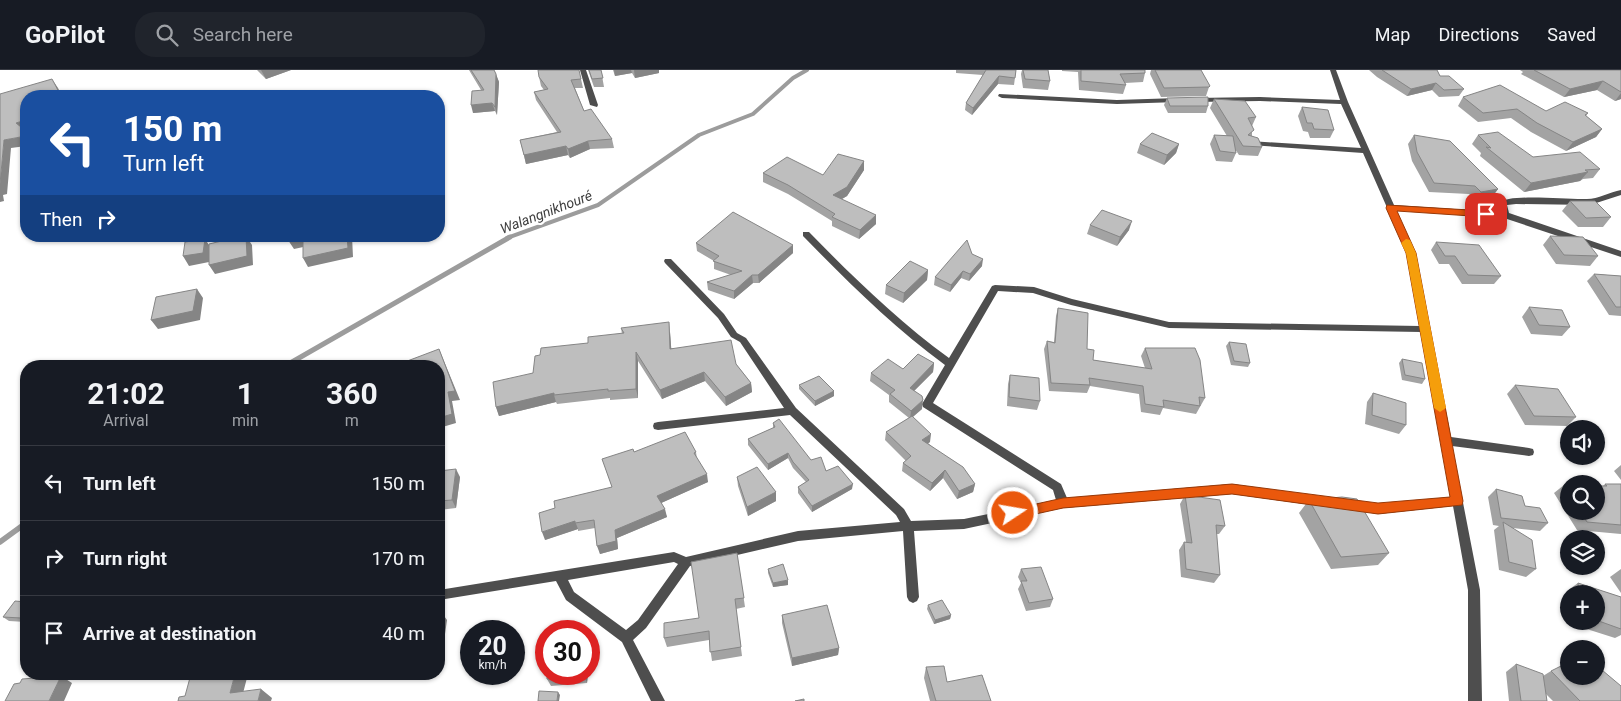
<!DOCTYPE html>
<meta charset="utf-8">
<style>
:root{--surface:#171b24;--page:#20242c;--text:#f1f3f6;--muted:#9ea1a6;--line:#363941}
body{margin:0;font-family:Roboto,sans-serif;background:var(--page);color:var(--text);height:100vh;display:flex;flex-direction:column;font-size:19px;white-space:nowrap}
*{box-sizing:border-box;margin:0}
p{font-size:16px;color:var(--muted)}
.icon{flex:none;width:28px;height:28px;fill:none;stroke:currentColor;stroke-width:2;stroke-linecap:round;stroke-linejoin:round}
.map{position:relative;flex:1;overflow:hidden}
.drawer{position:absolute;left:20px;top:290px;width:425px;height:320px;display:flex;flex-direction:column;background:var(--surface);border-radius:20px;box-shadow:0 1px 4px #0004}
.drawer>*{flex:none}
.guide{position:absolute;left:20px;top:20px;width:425px;height:152px;border-radius:20px;box-shadow:0 1px 4px #0004;background:#1a4fa0;color:#fff;overflow:hidden}
.buttons{position:absolute;left:1560px;top:350px;display:grid;gap:10px}
.buttons a{display:grid;place-items:center;width:45px;height:45px;border-radius:50%;background:var(--surface);box-shadow:0 1px 4px #0004;font-size:25px}
.speed{position:absolute;left:460px;top:550px;display:flex;gap:10px;font-size:25px;font-weight:700;text-align:center}
.speed>*{display:grid;place-content:center;width:65px;height:65px;border-radius:50%;background:var(--surface);box-shadow:0 1px 4px #0004;line-height:1}
.speed small{font-size:12px;font-weight:400}
.speed .limit{border:8px solid #d22;background:#fff;color:#111}
.pin{position:absolute;display:grid;place-items:center;width:42px;height:42px;color:#fff;margin:-21px;border-radius:10px;box-shadow:0 2px 8px #0006}
.me{position:absolute;width:55px;margin:-28px;rotate:78deg;stroke-linejoin:round;filter:drop-shadow(0 0 4px #0008)}
.turn{display:flex;align-items:center;gap:18px;height:105px;padding:0 20px;font-size:22px}
.turn .icon{width:65px;height:65px;stroke-width:2.5}
.turn b{display:block;font-size:35px;line-height:42px}
.then{display:flex;align-items:center;height:48px;padding:0 20px;background:#0003;gap:10px;font-size:19px}
.eta{display:flex;justify-content:space-evenly;align-items:center;height:85px;text-align:center}
.eta b{font-size:30px;font-weight:700;line-height:35px}
ul{padding:0;list-style:none}
li{display:flex;align-items:center;gap:15px;height:75px;padding:0 20px;border-top:1px solid var(--line)}
li div{flex:1}
li b{display:block;font-size:19px}
li em{font-style:normal}
header{display:flex;align-items:center;gap:30px;box-sizing:border-box;height:70px;padding:0 25px;background:var(--surface);border-bottom:1px solid var(--line)}
header strong{font-size:24px}
nav{display:flex;gap:28px;margin-inline-start:auto;font-size:18px}
.search{width:350px;height:45px;background:var(--page);display:flex;align-items:center;gap:12px;box-sizing:border-box;padding:0 18px;border-radius:20px;color:var(--muted);font-size:19px}
.map>svg:first-child{display:block}
</style>
<header>
<strong>GoPilot</strong>
<div class="search"><svg class="icon" aria-label="search" viewBox="0 0 24 24"><circle cx="10" cy="10" r="6"/><path d="M15 15l6 6"/></svg>Search here</div>
<nav><a>Map</a><a>Directions</a><a>Saved</a></nav>
</header>
<div class="map">
<svg width="1621" height="631" viewBox="0 0 1621 631">
<rect width="100%" height="100%" fill="#fff"/>
<g fill="none" stroke-linecap="round" stroke-linejoin="round">
<path stroke="#9c9c9c" stroke-width="4" d="M507,168l91,-33 101,-70 54,-21 40,-36 14,-8"/>
<path stroke="#9c9c9c" stroke-width="5" d="M285,296l225,-129"/>
<path stroke="#9c9c9c" stroke-width="5.5" d="M0,472l26,-19"/>
<path fill="#4e4e4e" fill-rule="evenodd" d="M580,0h6l12,35 -1,2 -7,-2z
M1330,0h6l12,32 46,103 106,7 -2,-9c12,-10 70,-3 89,-4 11,0 23,-7 34,-9v5l-31,10 -74,-1 -9,1 2,8 112,38v6l-117,-39 -108,-8 19,43 36,184 78,11 4,1 1,3 -1,3 -4,1 -77,-10 28,144 2,111h-14v-111l-15,-84 -75,8 -30,-5 -4,-2 -2,-3 2,-3 4,-2 30,5 73,-7 -30,-165 -252,-4 -98,-23 -38,-12 -35,-2 -65,112 128,81 6,14 165,-14 94,13 4,2 2,3 -2,3 -4,2 -94,-13 -169,14 -99,21 -50,2 5,66 -2,4 -4,2 -4,-2 -2,-4 -4,-66 -105,10 -108,25 -44,62 -13,12 32,61h-14l-29,-59 -56,-42 -10,-19 -117,19v-10l235,-38 12,5 112,-26 102,-9 -4,-7 -106,-100 -132,15 -4,-1 -1,-3 1,-3 4,-1 126,-14 -44,-66 -9,-5 -13,-19 -53,-55 -1,-2 1,-2h6l53,55 13,19 9,5 50,70 108,101 7,12 53,-2 92,-19 -3,-10 -130,-83 -1,-3 23,-39c-52,-38 -97,-83 -142,-129v-4h6c44,45 89,89 140,126l43,-72 3,-1 39,2 38,12 97,23 251,4 -13,-73 -44,-100 -113,-8 -4,-2 4,-2 111,7 -20,-44 -81,-3 -65,1 -4,-2 4,-2 65,-1 80,3zM674,492l4,2 -40,56 -12,10 -52,-38 -6,-12z
M999,24l118,6 61,-2 4,2 -4,2 -61,2 -115,-6 -4,-2z"/>
</g>
<path fill="#a3a3a3" d="M257,0h34l-25,9z
M469,0h25l5,12 -2,33 -2,-4 -22,2 8,-23z
M588,0h13l3,17h-10z
M613,0h46v3l-24,5 -3,-5 -17,3z
M956,0h60l-2,15 -16,-1 -26,31 -7,-5 1,-7 17,-28 -27,-2z
M1022,0h26l2,11 -2,9 -25,-2 -2,-14z
M1062,0h83v3l-2,9 -18,1 1,2 -3,9 -44,-4 -1,-18 -16,-1z
M1151,0h50l8,17 -3,9 -45,1 -11,-23z
M1369,0h68l3,6 24,13 -5,7 -20,1 -7,-7 -25,6 -30,-19z
M1520,0h101v29l-6,2 -18,-11 -33,7 -43,-23 2,-2z
M539,7l42,2 2,9h-8l9,23 28,28 2,9 -24,1 -20,9 -2,-3 -42,9 -6,-24 37,-8 -21,-32 -2,-8 10,-2 -3,-4z
M1463,27l83,14 42,2 -2,3 16,13 -6,8 -30,14 -35,-19 -20,-14 -33,4 -20,-16z
M1167,28l41,8 -2,7h-38l-4,-8z
M1214,29l42,18 -4,9v10l10,11 -4,9 -19,-1 -4,-6 1,4 -4,9 -16,-1 -6,-17 4,-9 13,1 -17,-28z
M1302,37l32,23 -4,8h-20l-2,-6 -5,-1 -5,-15z
M1414,65l84,54 -6,8 -17,4 -6,-7 -40,-2 -17,-31 -4,-17z
M1478,65l55,22 67,12 -7,9 -10,1 -3,2 -56,11 -44,-36 1,-3 -9,-9z
M1140,74h39l-3,9 -12,12 -27,-12z
M864,100l-17,26 -5,3 34,25 -17,15 -27,-13v-5l-44,-27 -25,-12v-9l60,2z
M1570,131l41,16 -8,10h-25l-16,-16z
M1090,155l39,5 -12,16 -30,-12z
M1550,166l48,20 -8,10 -34,-2 -13,-19z
M1436,172l65,34 -7,8h-32l-13,-20h-10l-8,-14z
M696,173l97,2v8l-34,30h-6l-19,16 -26,-9 -1,-8 24,-7 -17,-6v-8l-17,-10z
M972,184l10,12 -13,15 -8,-3 -11,14 -16,-7 1,-8z
M928,200l-1,10 -24,23 -18,-9 1,-9z
M1594,204l27,2v40l-12,-1 -22,-34z
M1529,237l41,20 -8,9 -31,-2 -9,-17z
M1058,238l29,41 6,11 52,8 -4,-12 4,-8 60,50 -9,16 -33,-6 -3,7 -19,-3 -2,-18 -49,-8 -3,7 -38,-2 -5,-42 3,-8 7,1 2,-26z
M621,258l49,4 1,16 65,16 15,19 1,9 -26,14 -21,-25 -43,18 -24,-38v37l-28,2v-2l-53,6 -1,-2 -57,14 -3,-9 37,-34 55,-30 34,-9z
M1229,272l21,21 -2,4 -17,-2 -5,-19z
M1402,289l23,20 -3,5 -20,-4 -3,-17z
M934,293l-1,9 -19,19 8,18 -9,8 17,25 -2,1 47,41 -2,8 -16,7 -14,-21 -13,13 -28,-20 1,-8 3,-2 -21,-21 1,-8 23,-14 -20,-16v-7l-19,-14 1,-8 32,-4z
M1010,305l30,26 -3,9 -30,-4 1,-22z
M799,315l35,6v5l-19,10 -16,-17z
M1515,315l61,32 -9,9 -42,-1 -18,-31z
M1373,323l33,32 -7,9 -34,-10 2,-22z
M773,353l38,37 41,29 -40,23 -14,-19v-6l8,-5 -13,-14 -5,-10 -20,12 -20,-25v-6l25,-11z
M634,382h62l1,7 11,23 -47,21 6,14 -50,21 1,11 -18,5 -5,-26 -17,3v-2l-33,11 10,-32 57,-21 -10,-28z
M1621,395v15l-7,-9z
M439,401l21,6 -4,31 -17,2z
M737,407l39,15v9l-28,15 -10,-30z
M1605,414h16v50l-44,-4 -23,-37 10,-8h5v26h27l7,-25z
M1496,419l29,17 23,17 -8,8 -27,-3 23,41 -10,8 -27,-7 -5,-40 5,-4 -6,-1 -5,-28z
M1185,425l40,31 -6,8h-3l4,41 -6,8 -33,-6 -2,-27 5,-8h2l-6,-38z
M1309,430l80,53 -11,12 -47,4 -32,-56z
M737,483l8,54 -9,2 6,47 -30,5 -3,-21 -42,7 -3,-9 35,-20z
M768,499l20,16 -15,2 -5,-14z
M1021,499l32,30 -3,8 -24,4 -8,-22 3,-6 -3,-6z
M1621,499v24l-11,-16z
M1578,513l43,14v38l-6,3 -44,-14v-3h25v-27h-27v11l-2,-14z
M26,532v20l-17,-1 -6,-4z
M928,535l23,10 -1,4 -16,5 -7,-15z
M782,545l57,33 -1,7 -46,11 -10,-43z
M1516,594l27,12 8,-5 70,30h-68l-7,-7 1,7h-38l-3,-29z
M926,597l21,15 44,19h-61l-6,-23z
M383,604h21l-19,2z
M547,604h41l-1,9 -36,3 -4,-7z"/>
<path fill="#858585" d="M261,0h30l-25,9z
M614,0h17l1,3 -17,3z
M634,0h25v3l-24,5z
M496,4l3,8 -2,33 -2,-8z
M999,6l-1,8 -26,31 1,-7z
M52,9l6,9 4,8h-1z
M1603,11l-6,9 -33,7 6,-8z
M1436,13l-4,7 -25,6 4,-7z
M1621,23v6l-6,2z
M492,33l3,8 -22,2 -2,-8z
M26,50v10l-3,2 -7,-9z
M1602,59l-6,8 -30,14 7,-9z
M26,66v10l-15,2 -4,46 -4,1 1,6 -4,1v-18l4,-44z
M588,71l2,8 -20,9 -2,-9z
M1179,74l-3,9 -12,12 3,-10z
M566,76l2,9 -42,9 -2,-9z
M864,91v9l-17,26 -14,8v-9z
M1588,102l-8,9 -56,11 7,-9z
M1498,119l-6,8 -17,4 6,-9z
M876,145v9l-17,15 1,-9z
M1132,151l-3,9 -12,16 3,-9z
M246,166l6,9 1,20 -38,9 -6,-9z
M347,166h5l1,21 -45,10 -5,-9z
M303,167l5,9 -14,3 -6,-9z
M205,169l6,9 -2,14 -20,4 -6,-10z
M793,175v8l-34,30 -1,-8z
M983,189l-1,7 -13,15 1,-7z
M928,200l-1,10 -24,23 1,-10z
M963,201l-2,7 -11,14 1,-7z
M752,205l1,8 -19,16v-8z
M197,219l6,9 -3,22 -42,9 -7,-9z
M669,252l1,10 2,26 -2,-9z
M439,279l21,51 -8,1 4,22 -17,5z
M636,282l2,9v37l-2,-9z
M934,293l-1,9 -24,24 1,-8z
M704,302l1,9 -43,18 -2,-9z
M751,313l1,9 -26,14 -1,-9z
M834,321v5l-19,10v-5z
M554,323v2l2,7 -57,14 -3,-9z
M923,330l-1,9 -12,10 1,-8z
M931,364l-1,8 -9,6 1,-8z
M788,383v5l-20,12v-6z
M456,399l4,8 -4,31 -4,-8z
M945,400l-2,8 -13,13 2,-8z
M707,404l1,8 -49,22 -2,-8z
M853,414l-1,5 -40,23v-6z
M975,414l-2,8 -16,7 2,-8z
M776,422v9l-28,15 -1,-9z
M665,439l2,8 -50,21 1,11 -18,5 -3,-8 18,-16z
M575,451l3,8 -33,11 -3,-8z
M788,510v5l-15,2v-4z
M439,539l8,11 -7,49 -1,-2z
M26,541v11l-5,-4z
M951,545l-1,4 -16,5 1,-4z
M589,572l1,2 -1,17z
M839,578l-1,7 -46,11v-8z
M235,604h13l-7,27 -11,-8z
M584,604h4l-1,9 -3,-8z
M61,606l11,7 -8,18h-15z
M261,619l11,9 -1,3h-13z
M558,622l2,3 -1,6h-2z"/>
<path fill="#bebebe" stroke="#858585" d="M471,0h23l2,4 -1,33 -3,-4 -21,2 1,-14 12,-1z
M538,0h41l2,9 -10,1 13,31 7,-2 21,30 -24,2 -20,8 -2,-3 -42,9 -4,-15 41,-8 -27,-40 14,-3 -9,-12z
M589,0h12l2,8 -11,1z
M986,0h30l-1,8 -16,-2 -26,32 -7,-5z
M1023,0h25l2,11 -25,-2z
M1081,0h64v3l-25,1 6,11 -45,-4z
M1155,0h46l9,16 -1,1 -45,1z
M1382,0h55l3,6h9l15,13 -20,1 -8,-7 -25,6z
M1534,0h87v22l-18,-11 -33,8z
M52,9l9,17h-35v24l-10,3 10,8v5l-22,4 -4,44v-90z
M1500,15l46,26 19,-9 23,11 -3,2 17,14 -29,13 -36,-19 -20,-14 -34,4 -20,-16z
M1208,27v9h-38l-3,-8z
M1214,29l31,2 11,16 -8,1 6,12 -6,5 10,3 4,9 -19,-1z
M1302,37l26,3 6,20 -20,-1 -2,-6h-5z
M1498,62l35,25 47,-5 20,17 -15,1 3,2 -57,11 -45,-36 5,1 -13,-13z
M1152,63l27,11 -12,11 -27,-11z
M1214,65l19,1 3,17 -16,-2z
M1414,65l36,6 48,48 -17,3 -6,-6 -41,-3 -17,-31z
M838,84l26,7 -17,26 -14,8 43,20 -16,15 -28,-13 3,-3 -47,-29 -25,-12 24,-16 36,18z
M1570,131h25l16,16 -25,1z
M1102,140l30,11 -12,16 -30,-12z
M733,142l60,33 -35,30h-6l-18,16 -27,-9 35,-11 -29,-10 6,-5 -23,-13z
M242,166h4l1,20 -38,9v-21z
M288,166h59l1,12 -45,10v-21l-15,3z
M1550,166l33,1 15,19 -34,-1z
M205,169l-2,14 -20,3 2,-14z
M967,170l5,14 11,5 -13,15 -7,-3 -12,14 -16,-8z
M1436,172l43,3 22,31 -33,-1 -13,-19h-10z
M910,191l18,9 -24,23 -18,-8z
M1594,204l27,2v31h-5z
M197,219l-4,22 -42,9 5,-23z
M1529,237l33,3 8,17 -31,-2z
M1058,238l30,5 -1,36 7,1 -1,10 59,9 -7,-21h50l5,12 5,38 -6,-1 1,9 -37,-6 1,7 -19,-3 -2,-18 -54,-8 1,7 -39,-2 -4,-42 8,2z
M669,252l1,27 61,-9 5,24 15,19 -26,14 -21,-25 -44,18 -24,-38v37l-28,2v-2l-54,6v-2l-58,14 -3,-25 40,-9 2,-17 5,-1 1,-7 47,-5v-6l36,-4 -3,-5z
M1229,272l17,2 4,19 -16,-2z
M439,279l16,42 -7,1 4,22 -13,4v-52h-36l-1,-3z
M918,284l16,9 -24,25 12,8 1,4 -12,11 -21,-17 5,-4 -24,-17 17,-14 15,10z
M1402,289l20,4 3,16 -20,-4z
M1010,305l29,3 1,23 -31,-4z
M819,306l15,15 -19,10 -16,-16z
M1515,315l43,4 18,28 -42,-1z
M1373,323l33,10v22l-34,-10z
M912,346l19,18 -9,6 41,27 12,17 -16,7 -14,-21 -13,13 -29,-20 8,-7 -25,-24z
M779,349l32,41 10,-3 5,14 12,-5 15,18 -41,22 -14,-19 11,-7 -16,-18 -5,-9 -20,11 -20,-25 27,-12 -2,-4z
M685,362l11,20 -2,1 13,21 -50,22 8,13 -50,21 1,11 -19,5 -3,-26 -19,3v-2l-33,11 -3,-19 16,-5 -1,-7 58,-14 -10,-28 31,-10 1,3z
M757,397l19,25 -29,15 -10,-30z
M456,399l-4,31 -13,1v-30z
M1605,414h16v41l-34,-3 -7,-11h16v-25h11z
M1564,415h5v7z
M1496,419l26,7 3,10 15,2 8,15 -47,-5z
M1185,425l35,5 5,26 -9,-1 4,50 -34,-6 -2,-27 8,1z
M1342,427l15,2 32,54 -48,4 -32,-57z
M1503,452l29,18 4,29 -27,-7z
M737,483l7,45 -9,1 6,48 -31,5 -1,-21 -45,7v-15l35,-5 -8,-56z
M783,494l5,16 -15,3 -5,-14z
M1041,497l12,32 -24,4 -8,-22h6l-6,-12z
M1578,513l43,14v32l-25,-9v-26h-17z
M942,530l9,15 -16,5 -7,-15z
M15,531l11,1v9l-5,7 -18,-1z
M827,535l12,43 -47,10 -10,-43z
M1569,592v14h27v-11l25,21v15h-41l-29,-30z
M1516,594l27,10 4,27h-26z
M944,596l3,16 35,-7 9,26h-55l-10,-34z
M191,604h44l-5,19 31,-4 -3,12h-80l1,-4 6,-1z
M547,604h37v1l-37,4z
M61,606l-12,25h-44l9,-17 6,-1 2,-4z
M539,621l19,1 -1,9h-19z
M804,629v2h-9z"/>
<path fill="#ea580c" stroke="#983908" d="M1387,135l99,6 4,3 -4,3 -89,-6 19,42 47,248 -1,4 -84,9 -146,-20 -169,14 -50,11 -4,-2 -2,-4 2,-3 54,-12 169,-14 146,19 72,-6 -44,-244 -20,-45z"/>
<path fill="#f59e0b" d="M1406,169l4,1 6,13 30,155 -6,4 -6,-4 -28,-155 -5,-10z"/>
<g text-anchor="middle" stroke-width="4.5" stroke-linejoin="round" paint-order="stroke">
<g font-size="14" font-style="italic" fill="#3d3d3d" stroke="#fff">
<text transform="translate(546 142) rotate(-21)" y="5">Walangnikhouré</text>
</g>
</g>
</svg>
<div class="buttons">
<a><svg class="icon" aria-label="sound" viewBox="0 0 24 24"><path d="M4 9h4l5-4v14l-5-4H4zM17 9q2 3 0 6"/></svg></a>
<a><svg class="icon" aria-label="search" viewBox="0 0 24 24"><circle cx="10" cy="10" r="6"/><path d="M15 15l6 6"/></svg></a>
<a><svg class="icon" aria-label="layers" viewBox="0 0 24 24"><path d="M12 4l9 5-9 5-9-5zM3 14l9 5 9-5"/></svg></a>
<a>+</a>
<a>−</a>
</div>
<div class="speed"><div>20<small>km/h</small></div><div class="limit">30</div></div>
<div class="pin" style="left:1486px;top:144px;background:#d93025"><svg class="icon" aria-label="arrive" viewBox="0 0 24 24"><path d="M6 21V4h12l-3 4 3 4H6"/></svg></div>
<svg class="me" style="left:1013px;top:443px" viewBox="-20 -20 40 40"><circle r="17" fill="#ea580c" stroke="#fff" stroke-width="3"/><path d="M0-11L8 9 0 5-8 9z" fill="#fff"/></svg>
<div class="guide">
<div class="turn"><svg class="icon" aria-label="left" viewBox="0 0 24 24"><path d="M17 20v-9H6M10 6l-5 5 5 5"/></svg><div><b>150 m</b>Turn left</div></div>
<div class="then">Then<svg class="icon" aria-label="right" viewBox="0 0 24 24"><path d="M7 20v-9h11M14 6l5 5-5 5"/></svg></div>
</div>
<section class="drawer">
<div class="eta">
<div><b>21:02</b><p>Arrival</p></div>
<div><b>1</b><p>min</p></div>
<div><b>360</b><p>m</p></div>
</div>
<ul>
<li><svg class="icon" aria-label="left" viewBox="0 0 24 24"><path d="M17 20v-9H6M10 6l-5 5 5 5"/></svg><div><b>Turn left</b></div><em>150 m</em></li>
<li><svg class="icon" aria-label="right" viewBox="0 0 24 24"><path d="M7 20v-9h11M14 6l5 5-5 5"/></svg><div><b>Turn right</b></div><em>170 m</em></li>
<li><svg class="icon" aria-label="arrive" viewBox="0 0 24 24"><path d="M6 21V4h12l-3 4 3 4H6"/></svg><div><b>Arrive at destination</b></div><em>40 m</em></li>
</ul>
</section>
</div>
